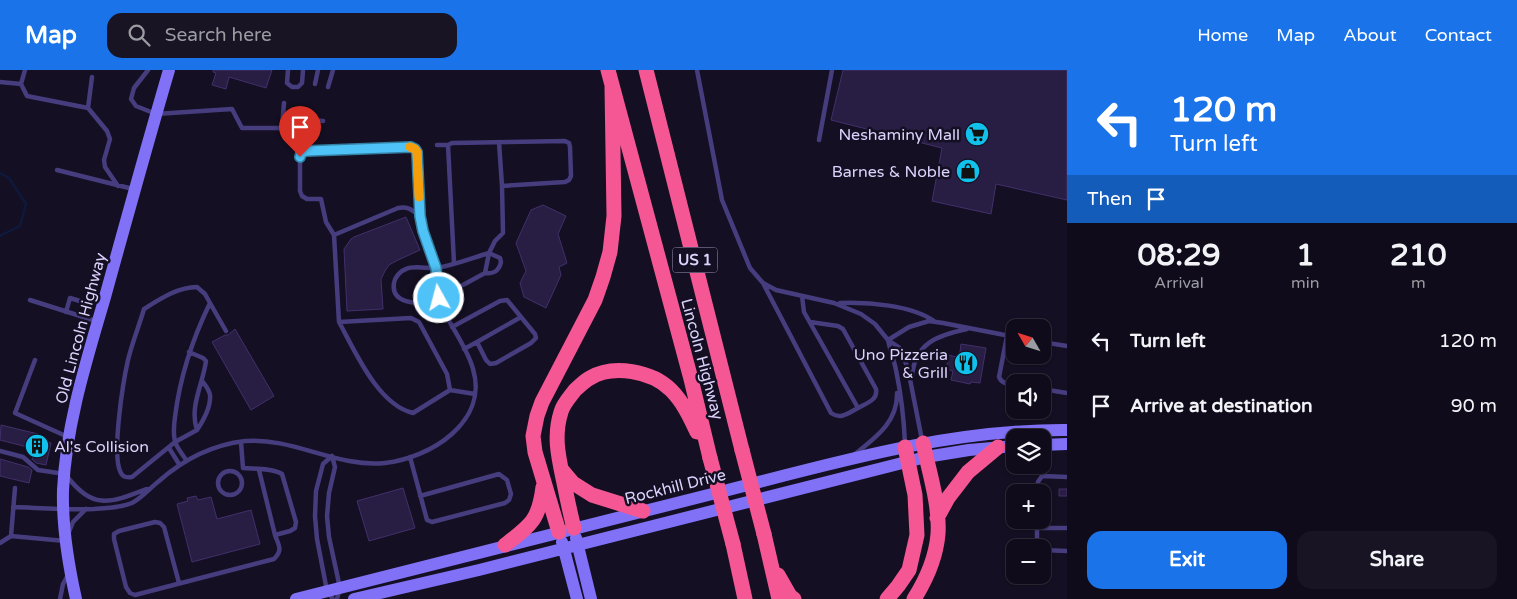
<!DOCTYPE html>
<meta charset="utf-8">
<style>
:root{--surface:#0f0b1a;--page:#181423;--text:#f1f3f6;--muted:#9b9ba2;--line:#2f2b39;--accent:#1a73e8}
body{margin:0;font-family:"Varela Round",sans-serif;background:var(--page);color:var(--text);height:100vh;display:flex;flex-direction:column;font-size:19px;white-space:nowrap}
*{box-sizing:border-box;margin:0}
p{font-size:16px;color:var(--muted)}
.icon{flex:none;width:28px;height:28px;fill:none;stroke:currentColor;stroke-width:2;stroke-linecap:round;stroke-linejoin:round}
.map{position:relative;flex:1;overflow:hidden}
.side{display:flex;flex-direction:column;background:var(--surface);width:450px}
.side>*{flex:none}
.banner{background:#1a73e8;color:#fff;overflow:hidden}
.needle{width:32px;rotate:309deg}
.buttons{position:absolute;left:1006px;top:249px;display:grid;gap:10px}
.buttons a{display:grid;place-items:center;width:45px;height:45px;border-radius:10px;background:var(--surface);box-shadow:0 1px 4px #0004,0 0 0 1px var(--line);font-size:25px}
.pin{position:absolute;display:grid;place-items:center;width:42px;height:42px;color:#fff;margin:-51px -21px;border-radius:50% 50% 50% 0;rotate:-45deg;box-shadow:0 0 5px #0007}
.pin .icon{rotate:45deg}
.me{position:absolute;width:55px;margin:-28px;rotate:353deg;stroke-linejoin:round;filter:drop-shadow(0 0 4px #0008)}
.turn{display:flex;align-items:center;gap:18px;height:105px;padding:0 20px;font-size:22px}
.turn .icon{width:65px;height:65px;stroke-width:2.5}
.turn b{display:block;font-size:35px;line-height:42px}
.then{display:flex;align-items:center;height:48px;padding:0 20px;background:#0003;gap:10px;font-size:19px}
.eta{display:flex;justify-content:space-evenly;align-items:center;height:85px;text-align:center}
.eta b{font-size:30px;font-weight:800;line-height:35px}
.action{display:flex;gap:10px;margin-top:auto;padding:10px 20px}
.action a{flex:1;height:58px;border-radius:15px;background:var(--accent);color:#fff;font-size:20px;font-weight:800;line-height:58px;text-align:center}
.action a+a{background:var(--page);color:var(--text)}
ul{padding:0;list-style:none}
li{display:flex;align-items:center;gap:15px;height:65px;padding:0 20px}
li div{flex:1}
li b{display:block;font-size:19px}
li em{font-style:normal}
header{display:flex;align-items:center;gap:30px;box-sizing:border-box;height:70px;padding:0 25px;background:var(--accent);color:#fff}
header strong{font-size:24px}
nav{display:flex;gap:28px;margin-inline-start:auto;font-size:18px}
.search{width:350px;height:45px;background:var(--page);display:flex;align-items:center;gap:12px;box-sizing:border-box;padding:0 18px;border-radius:15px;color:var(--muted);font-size:19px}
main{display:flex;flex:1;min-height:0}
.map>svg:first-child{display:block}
</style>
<header>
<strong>Map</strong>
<div class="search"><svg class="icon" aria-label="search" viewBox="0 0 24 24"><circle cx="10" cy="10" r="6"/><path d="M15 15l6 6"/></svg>Search here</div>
<nav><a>Home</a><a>Map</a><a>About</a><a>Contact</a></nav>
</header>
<main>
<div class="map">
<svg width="1067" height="529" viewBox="0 0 1067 529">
<rect width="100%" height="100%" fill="#140f22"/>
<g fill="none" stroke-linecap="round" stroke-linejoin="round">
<path stroke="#0d1a3d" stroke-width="2.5" d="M0,103l9,5 17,26 -6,22 -20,10"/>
</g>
<path fill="#281d42" stroke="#42306c" d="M213,0h59l-6,18 -37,-11 -3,12 -14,-4 4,-12 -3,-1z
M843,0h224v130l-71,-16 -5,30 -59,-13 10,-53 -111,-28z
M543,135l23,11 -8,18 9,29 -8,4 2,8 -15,33 -22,-11 -4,-14 6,-12 -10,-28 15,-33z
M406,147l14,33 -24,11 -7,4 -4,6 -4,8 2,30 -36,2 -3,-62 7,-10 3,-2z
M235,259l39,67 -23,14 -39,-68 13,-7h3z
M961,274l25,4 -6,35 -9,-1 -1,2 -19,-4 2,-9 -7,-2 3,-14 7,2 4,-5z
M1,355l37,9 -1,6 14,3 -5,22 -10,-2 -4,-4 3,-10 -35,-9z
M0,389l28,8 4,3 -3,13 -29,-7z
M403,418l12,40 -46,13 -12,-40z
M1059,419h8v7h-8z
M196,426l2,4 13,-3 6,22 34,-9 9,34 -68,18 -15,-58 11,-3 -1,-3z"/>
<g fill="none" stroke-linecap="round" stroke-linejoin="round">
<path stroke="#463d7e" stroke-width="4.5" d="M25,0l-4,14 6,12 61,12 19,23 3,8 -6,21 1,7 13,19
M148,0l-14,18 -3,11 5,7 20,8 76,-5 10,19h55l5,-9 21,2
M288,0l-1,13 5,4h6l4,-4 1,-13
M697,0l25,130 28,68 13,15 13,7 58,13 27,11 14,10 13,16 12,8 8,21 14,71
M0,12l21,2
M315,14l3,-14
M328,17l5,-17
M88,38l4,-31
M282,58l2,-25
M819,70l13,-70
M499,72l3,44
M437,75h11
M57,100l76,19
M334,165l64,-27c10,-2 14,2 22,8
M764,215l67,128c10,7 17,0 27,-5l-54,-96 -2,-16
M439,228l46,-25c9,1 14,-2 16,-11l-1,-4 -11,-5 -4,20
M30,230l66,21
M210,233l16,28
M840,233c28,-1 71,2 94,18
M440,234c-15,-1 -50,3 -46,-21 1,-6 6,-12 12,-14 9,-4 21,0 31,-1 17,-3 35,-10 52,-15l6,-12 8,-8 -1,-47 63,-4 4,-2 2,-4 -1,-29 -1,-4 -4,-2 -113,2 -4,2 6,118
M66,242l4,-14 13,4
M339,252c16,29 39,83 74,91l37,-23
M810,252l28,4 5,3 33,60c2,11 -9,14 -18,19
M452,257l48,-26 7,-1 28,34 1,4 -5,5 -35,20 -6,1 -4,-4 -9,-18 -13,7
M1007,266l-8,41c3,7 9,7 16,8
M888,270l21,-13 20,-6 14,2 72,14
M888,270c2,10 6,20 8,30 5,24 8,50 9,74
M477,272l44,-25
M1042,272l25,4
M35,290l-20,53 53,24
M912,306c3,-33 26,-41 55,-47
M1042,319l25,4
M197,360c6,-9 14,-24 13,-35 -1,-6 -5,-10 -8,-14
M241,372l2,26c12,1 29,0 39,6l14,48 -1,6 -5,3 -15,4 -16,-65
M169,378l10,16
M0,381l23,6 15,13 27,4c28,36 43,30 82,15
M855,384c20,-16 43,-32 42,-61
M410,387l17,63 5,2 73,-19 4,-3 2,-6 -4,-14 -8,-6 -79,22
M186,390c-3,-5 -8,-11 -10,-16 -3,-7 -2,-20 -1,-27 5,-41 17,-77 35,-114l-5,-9 -8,-7c-19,0 -37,12 -53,22 -5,17 -12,34 -16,51 -5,22 -16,92 -8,111 2,6 6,7 12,6l43,-35 22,-12c-8,-23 6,-46 9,-69l-3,-3 -14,-6
M218 413a12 12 0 1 1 24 0a12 12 0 1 1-24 0Z
M1038,422v-10l4,-6 25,1
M13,437c28,1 54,3 81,2 13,-1 26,-1 38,-6 10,-5 18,-15 27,-22 25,-22 52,-36 86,-40 48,-4 92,27 140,22 45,-5 104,-41 88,-94 -5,-18 -17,-35 -26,-52 -2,-4 -6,-9 -7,-13 -3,-11 -2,-24 -4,-35 -4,-17 -13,-34 -16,-51 -3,-22 -2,-45 -3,-66l-6,-5 -106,4 -4,2 -1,4v34l2,5 5,3h14l5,23 8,13 5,87 72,-4 8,4 28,52 3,16 25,4
M1037,450v27l1,1
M1037,458h30
M69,462l4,-10 13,-13
M11,466l4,-48
M0,473l11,-7 54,5
M1042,480l25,1
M179,513l-15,-56 -4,-4 -5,-1 -36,9 -5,3v5l12,48 4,6 5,2 139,-36c9,-9 5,-13 1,-24
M60,529l3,-15 5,-9
M333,529l-6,-8 -10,-52 -2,-23 1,-25 7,-27 9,-8 3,11 -6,26 -2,23 2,21 11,51 -3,11"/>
<path stroke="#8071f6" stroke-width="12" d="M1042,375l25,-1
M576,468l15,61
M562,472l15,57
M76,529c-8,-36 -14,-73 -13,-109 3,-66 24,-131 42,-193 21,-76 42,-152 64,-227
M296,529c141,-36 282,-72 424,-107 114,-29 228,-63 347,-62
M354,529l125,-29 447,-113 43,-7 46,-4"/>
<path stroke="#f45793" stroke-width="15" d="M608,0l83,309 19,79
M646,0l96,380
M562,400l11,13 19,12 51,16
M937,448l11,-20 20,-26 30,-25
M574,458c-4,-15 -7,-30 -10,-45 -5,-24 -11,-46 -3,-71 2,-8 9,-15 14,-22 5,-4 9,-9 15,-12 23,-14 62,-7 81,12 12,12 19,27 26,42
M559,462l-24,-80 -2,-16 4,-20 5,-14 53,-102 8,-23 7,-25 4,-36 -2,-129
M764,464l15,65
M733,474l12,55
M505,475c26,-20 34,-25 38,-58
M778,505l12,21 4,3
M887,529l11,-13 11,-16 8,-35 -2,-40 -10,-48
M914,529c12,-19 22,-41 24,-65 2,-28 -9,-63 -15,-91"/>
<path stroke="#f45793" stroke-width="15" d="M742,380l22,84
M710,388l23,86"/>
</g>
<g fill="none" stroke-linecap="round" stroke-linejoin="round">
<g stroke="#337fa1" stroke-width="12">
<path id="route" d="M300,87l1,-4 5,-2 105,-4 4,2 2,3 3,64 3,15 13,37 3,30"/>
</g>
<use href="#route" stroke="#4fc3f7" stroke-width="9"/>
<path stroke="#f59e0b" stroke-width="9" d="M410,77l5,2 2,3 2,45"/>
</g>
<defs>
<g id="supermarket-disc" transform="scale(1.25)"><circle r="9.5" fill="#10c1ec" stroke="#140f22"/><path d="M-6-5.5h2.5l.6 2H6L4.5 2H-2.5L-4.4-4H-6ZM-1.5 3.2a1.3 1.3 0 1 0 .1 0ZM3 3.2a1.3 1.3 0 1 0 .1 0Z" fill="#111"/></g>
<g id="shop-disc" transform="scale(1.25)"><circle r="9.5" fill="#10c1ec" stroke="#140f22"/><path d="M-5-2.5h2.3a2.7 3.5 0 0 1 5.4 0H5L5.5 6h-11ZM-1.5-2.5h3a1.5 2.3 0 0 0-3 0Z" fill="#111"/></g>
<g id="restaurant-disc" transform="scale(1.25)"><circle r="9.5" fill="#10c1ec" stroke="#140f22"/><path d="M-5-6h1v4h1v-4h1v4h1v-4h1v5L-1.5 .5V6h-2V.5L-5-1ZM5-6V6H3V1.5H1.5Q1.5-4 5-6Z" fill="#111"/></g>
<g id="building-disc" transform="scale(1.25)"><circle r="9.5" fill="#10c1ec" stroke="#140f22"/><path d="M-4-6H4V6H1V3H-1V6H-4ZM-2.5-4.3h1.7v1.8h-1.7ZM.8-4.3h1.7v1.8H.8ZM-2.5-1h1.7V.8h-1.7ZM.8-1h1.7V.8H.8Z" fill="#111"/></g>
</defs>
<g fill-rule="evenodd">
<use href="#supermarket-disc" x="977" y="64"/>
<use href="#shop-disc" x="968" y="101"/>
<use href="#restaurant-disc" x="966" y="293"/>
<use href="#building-disc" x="37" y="376"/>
</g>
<g text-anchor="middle" stroke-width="5" stroke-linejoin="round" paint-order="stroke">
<rect fill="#140f22" stroke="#a098bb" stroke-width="1" x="672.5" y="177.5" width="45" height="25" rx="4"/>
<g font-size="15" font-weight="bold" fill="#dcd3fc">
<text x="695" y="195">US 1</text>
</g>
<g font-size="16" fill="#dcd3fc" stroke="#140f22" text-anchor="end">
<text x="960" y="70">Neshaminy Mall</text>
<text x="950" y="107">Barnes &amp; Noble</text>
<text x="948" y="290">Uno Pizzeria<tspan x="948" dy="18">&amp; Grill</tspan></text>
<text x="54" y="382" text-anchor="start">Al's Collision</text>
</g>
<g font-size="16" fill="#dcd3fc" stroke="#140f22">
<text transform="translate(80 258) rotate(-75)" y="6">Old Lincoln Highway</text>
<text transform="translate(703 289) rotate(75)" y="6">Lincoln Highway</text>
<text transform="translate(675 416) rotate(-14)" y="6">Rockhill Drive</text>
</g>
</g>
</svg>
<div class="buttons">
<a><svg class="needle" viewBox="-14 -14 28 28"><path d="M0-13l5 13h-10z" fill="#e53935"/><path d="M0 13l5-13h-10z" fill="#9b9ba2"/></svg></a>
<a><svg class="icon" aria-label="sound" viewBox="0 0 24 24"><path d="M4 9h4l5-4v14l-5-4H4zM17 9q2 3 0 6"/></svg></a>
<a><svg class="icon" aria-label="layers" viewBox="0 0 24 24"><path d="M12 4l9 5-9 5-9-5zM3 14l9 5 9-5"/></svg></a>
<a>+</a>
<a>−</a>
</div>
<div class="pin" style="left:300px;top:87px;background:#d93025"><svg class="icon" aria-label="arrive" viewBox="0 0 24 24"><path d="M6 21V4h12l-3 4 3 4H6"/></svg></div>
<svg class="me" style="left:439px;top:228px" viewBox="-20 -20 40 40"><circle r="17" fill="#4fc3f7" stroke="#fff" stroke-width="3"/><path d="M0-11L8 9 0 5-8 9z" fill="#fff"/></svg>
</div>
<section class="side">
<div class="banner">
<div class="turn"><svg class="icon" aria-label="left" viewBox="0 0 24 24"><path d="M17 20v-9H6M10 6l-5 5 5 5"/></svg><div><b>120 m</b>Turn left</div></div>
<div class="then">Then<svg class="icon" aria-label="arrive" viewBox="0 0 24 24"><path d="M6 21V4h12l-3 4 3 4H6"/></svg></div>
</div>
<div class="eta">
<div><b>08:29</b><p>Arrival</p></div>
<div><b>1</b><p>min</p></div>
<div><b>210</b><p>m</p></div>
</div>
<ul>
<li><svg class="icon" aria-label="left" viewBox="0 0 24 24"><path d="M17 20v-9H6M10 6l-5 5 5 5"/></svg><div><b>Turn left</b></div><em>120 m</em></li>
<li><svg class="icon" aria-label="arrive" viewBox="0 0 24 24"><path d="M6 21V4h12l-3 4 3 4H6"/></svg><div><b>Arrive at destination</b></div><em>90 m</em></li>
</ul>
<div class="action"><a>Exit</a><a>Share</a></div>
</section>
</main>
